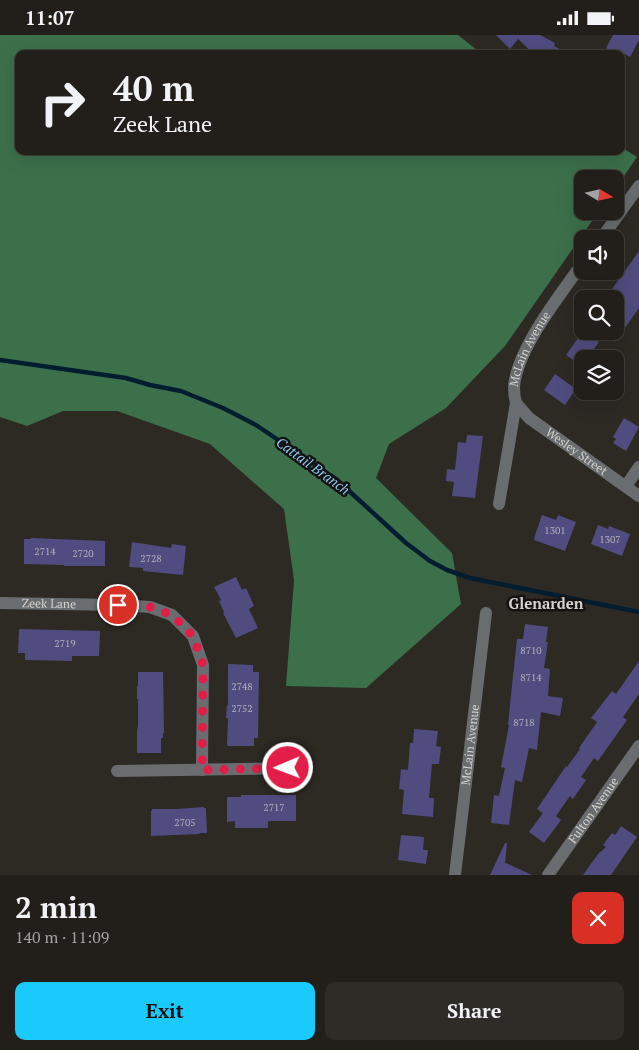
<!DOCTYPE html>
<meta charset="utf-8">
<style>
:root{--surface:#221f1a;--page:#2e2c27;--text:#f1f3f6;--muted:#a2a2a2;--line:#3f3d39;--accent:#1bcafc}
body{margin:0;font-family:"PT Serif",serif;background:var(--page);color:var(--text);height:100vh;display:flex;flex-direction:column;font-size:19px;white-space:nowrap}
*{box-sizing:border-box;margin:0}
p{font-size:16px;color:var(--muted)}
.icon{flex:none;width:28px;height:28px;fill:none;stroke:currentColor;stroke-width:2;stroke-linecap:round;stroke-linejoin:round}
.map{position:relative;height:840px;overflow:hidden}
.sheet{display:flex;flex-direction:column;background:var(--surface);flex:1}
.sheet>*{flex:none}
.guide{position:absolute;left:15px;top:15px;width:610px;height:105px;border-radius:10px;box-shadow:0 5px 20px #0002,0 0 0 1px var(--line);background:#221f1a;color:var(--text);overflow:hidden}
.needle{width:32px;rotate:99deg}
.tools{position:absolute;left:574px;top:135px;display:grid;gap:10px}
.tools a{display:grid;place-items:center;width:50px;height:50px;border-radius:10px;background:var(--surface);box-shadow:0 5px 20px #0002,0 0 0 1px var(--line);font-size:25px}
.pin{position:absolute;display:grid;place-items:center;width:42px;height:42px;color:#fff;margin:-21px;border:2px solid #fff;border-radius:50%;box-shadow:0 1px 5px #0007}
.me{position:absolute;width:55px;margin:-28px;rotate:269deg;stroke-linejoin:round;filter:drop-shadow(0 0 4px #0008)}
.turn{display:flex;align-items:center;gap:18px;height:105px;padding:0 15px;font-size:22px}
.turn .icon{width:65px;height:65px;stroke-width:2.5}
.turn b{display:block;font-size:35px;line-height:42px}
.round{display:grid;place-items:center;flex:none;width:52px;height:52px;border-radius:10px;background:var(--page)}
.summary{display:flex;align-items:center;justify-content:space-between;height:85px;padding:0 15px}
h1{font-size:30px;font-weight:600;line-height:38px}
.cta{display:flex;gap:10px;margin-top:auto;padding:10px 15px}
.cta a{flex:1;height:58px;border-radius:10px;background:var(--accent);color:#111;font-size:20px;font-weight:600;line-height:58px;text-align:center}
.cta a+a{background:var(--page);color:var(--text)}
.status{display:flex;justify-content:space-between;align-items:center;height:35px;padding:0 25px;background:var(--surface);direction:ltr}
.status svg{height:14px;fill:currentColor}
.map>svg:first-child{display:block}
</style>
<div class="status"><b>11:07</b><svg viewBox="0 0 49 12"><path d="M0 12V9h3v3zM5 12V6h3v6zM10 12V3h3v9zM15 12V0h3v12zM26 1h20v11H26zM47 4h2v5h-2z"/></svg></div>
<div class="map">
<svg width="639" height="840" viewBox="0 0 639 840">
<rect width="100%" height="100%" fill="#2d2923"/>
<path fill="#3c704b" d="M0,0h458l24,19h-463v97h602v-4l16,10 -22,32v-10h-33v32h17l-94,135 -59,62 -57,36 -13,34 76,75 9,51 -95,84 -80,-2 8,-106 -10,-71 -74,-65 -93,-33h-54l-36,15 -27,-9z"/>
<g fill="none" stroke-linecap="round" stroke-linejoin="round">
<path stroke="#011e30" stroke-width="4.5" d="M0,325l126,18 24,7 31,6 42,17 33,17 80,54 70,64 24,18 17,9 23,8 169,34"/>
</g>
<path fill="#514c7f" d="M496,0h44l15,8 -1,3 14,8h-34l-16,-15 -8,10z
M613,0h26v5l-9,17 -5,-3h-8l-11,-6z
M639,216v57l-24,34v-43h-10z
M583,296l16,11 -12,17h-5v7l-16,-11z
M555,339l21,15 -11,16 -21,-15z
M624,383l15,9 -13,24 -13,-8 3,-4 -3,-2z
M467,400l16,1 -8,62 -23,-2 2,-14 -8,-1 1,-12 8,1 3,-28 8,1z
M542,480l14,5 2,-5 18,7 -11,29 -31,-11 1,-2h-1z
M598,490l10,4 1,-3 21,8 -8,22 -31,-12z
M31,503l74,3v25h-41v-1l-40,-1v-25h7z
M132,507l39,6 1,-4 14,2 -3,29 -40,-4v-3l-14,-1z
M236,542l6,13 4,-2 8,18 -5,3 9,19 -22,10 -13,-25 1,-1 -5,-11 2,-1 -7,-13z
M525,589l23,3 -2,15h2l-4,26 6,1 -2,27 15,2 -3,18 -19,-4 -4,38 -8,-2 -7,34 -7,-2 -6,45 -18,-2 3,-28 5,1 6,-28 -4,-1 8,-42h-1l3,-30 6,-56h6z
M19,594l81,2 -1,25h-27v5l-47,-1v-7h-7z
M639,626v33l-16,23 4,3 -29,41 -4,-3 -13,19 5,3 -13,19 -3,-3 -14,20 5,4 -17,23 -15,-11 14,-19 -6,-4 29,-43 1,1 13,-18 -1,-1 18,-26 -6,-4 21,-27 4,3z
M228,629l25,1v7h6l-1,66h-4v8h-26l-1,-2 1,-26h-2l1,-13h1z
M138,637h25l1,61h-1v5h-2v15h-24v-22l1,-6v-26h-1v-13h1z
M414,694l24,2 -2,15 5,1 -2,17h-7l-3,34h5l-1,19 -31,-3 2,-24 -5,-1 2,-20 7,1 2,-27h3z
M241,760h55v26h-28v7h-33v-7l-8,1v-25h14z
M204,772v1h2l1,25h-8l1,1 -49,2v-25h1v-2h25z
M621,791l16,11 -26,38h-28l15,-21 8,-7 -3,-2 9,-12 3,2z
M401,800l23,2 -1,13h5l-2,14 -28,-4z
M505,808h2l-2,21 1,-1 26,12h-42z"/>
<g fill="none" stroke-linecap="round" stroke-linejoin="round">
<g stroke="#6a6d6f" stroke-width="12">
<path d="M601,204l38,-53"/>
<path id="s1" d="M516,368l13,15 110,78"/>
<path d="M626,451l13,-19"/>
<path id="s2" d="M499,469l17,-101c-2,-8 -3,-15 -1,-23 7,-37 45,-85 67,-116"/>
<path id="s3" d="M0,568l118,2 32,2 22,8 21,21 10,29 -1,105"/>
<path d="M117,736l188,-3"/>
<path id="s4" d="M455,840l31,-262"/>
<path id="s5" d="M548,840l91,-129"/>
</g>
</g>
<g fill="none" stroke-linecap="round" stroke-linejoin="round">
<path stroke="#e11d48" stroke-width="9" stroke-dasharray="0 16.2" d="M118,570l32,2 22,8 21,21 10,29 -1,105 86,-2"/>
</g>
<g text-anchor="middle" stroke-width="5" stroke-linejoin="round" paint-order="stroke">
<g font-size="10" fill="#b3b0ba">
<text x="555" y="499">1301</text>
<text x="610" y="508">1307</text>
<text x="45" y="520">2714</text>
<text x="83" y="522">2720</text>
<text x="151" y="527">2728</text>
<text x="65" y="612">2719</text>
<text x="531" y="619">8710</text>
<text x="531" y="646">8714</text>
<text x="242" y="655">2748</text>
<text x="242" y="677">2752</text>
<text x="524" y="691">8718</text>
<text x="274" y="776">2717</text>
<text x="185" y="791">2705</text>
</g>
<g font-size="12" fill="#d4d2ce" stroke="#141210">
<text dy="4" stroke="none"><textPath href="#s2" startOffset="160">McLain Avenue</textPath></text>
<text dy="4" stroke="none"><textPath href="#s1" startOffset="78">Wesley Street</textPath></text>
<text dy="4" stroke="none"><textPath href="#s3" startOffset="49">Zeek Lane</textPath></text>
<text dy="4" stroke="none"><textPath href="#s4" startOffset="131">McLain Avenue</textPath></text>
<text dy="4" stroke="none"><textPath href="#s5" startOffset="79">Fulton Avenue</textPath></text>
</g>
<g font-size="14" font-style="italic" fill="#89c9f4" stroke="#141210">
<text transform="translate(313 431) rotate(36)" y="5">Cattail Branch</text>
</g>
<g font-size="15" font-weight="bold" fill="#d4d2ce" stroke="#141210">
<text x="546" y="574">Glenarden</text>
</g>
</g>
</svg>
<div class="tools">
<a><svg class="needle" viewBox="-14 -14 28 28"><path d="M0-13l5 13h-10z" fill="#e53935"/><path d="M0 13l5-13h-10z" fill="#a2a2a2"/></svg></a>
<a><svg class="icon" aria-label="sound" viewBox="0 0 24 24"><path d="M4 9h4l5-4v14l-5-4H4zM17 9q2 3 0 6"/></svg></a>
<a><svg class="icon" aria-label="search" viewBox="0 0 24 24"><circle cx="10" cy="10" r="6"/><path d="M15 15l6 6"/></svg></a>
<a><svg class="icon" aria-label="layers" viewBox="0 0 24 24"><path d="M12 4l9 5-9 5-9-5zM3 14l9 5 9-5"/></svg></a>
</div>
<div class="pin" style="left:118px;top:570px;background:#d93025"><svg class="icon" aria-label="arrive" viewBox="0 0 24 24"><path d="M6 21V4h12l-3 4 3 4H6"/></svg></div>
<svg class="me" style="left:288px;top:733px" viewBox="-20 -20 40 40"><circle r="17" fill="#e11d48" stroke="#fff" stroke-width="3"/><path d="M0-11L8 9 0 5-8 9z" fill="#fff"/></svg>
<div class="guide">
<div class="turn"><svg class="icon" aria-label="right" viewBox="0 0 24 24"><path d="M7 20v-9h11M14 6l5 5-5 5"/></svg><div><b>40 m</b>Zeek Lane</div></div>
</div>
</div>
<section class="sheet">
<div class="summary"><div><h1>2 min</h1><p>140 m · 11:09</p></div><a class="round" style="background:#d93025;color:#fff"><svg class="icon" aria-label="close" viewBox="0 0 24 24"><path d="M6 6l12 12M18 6L6 18"/></svg></a></div>
<div class="cta"><a>Exit</a><a>Share</a></div>
</section>
